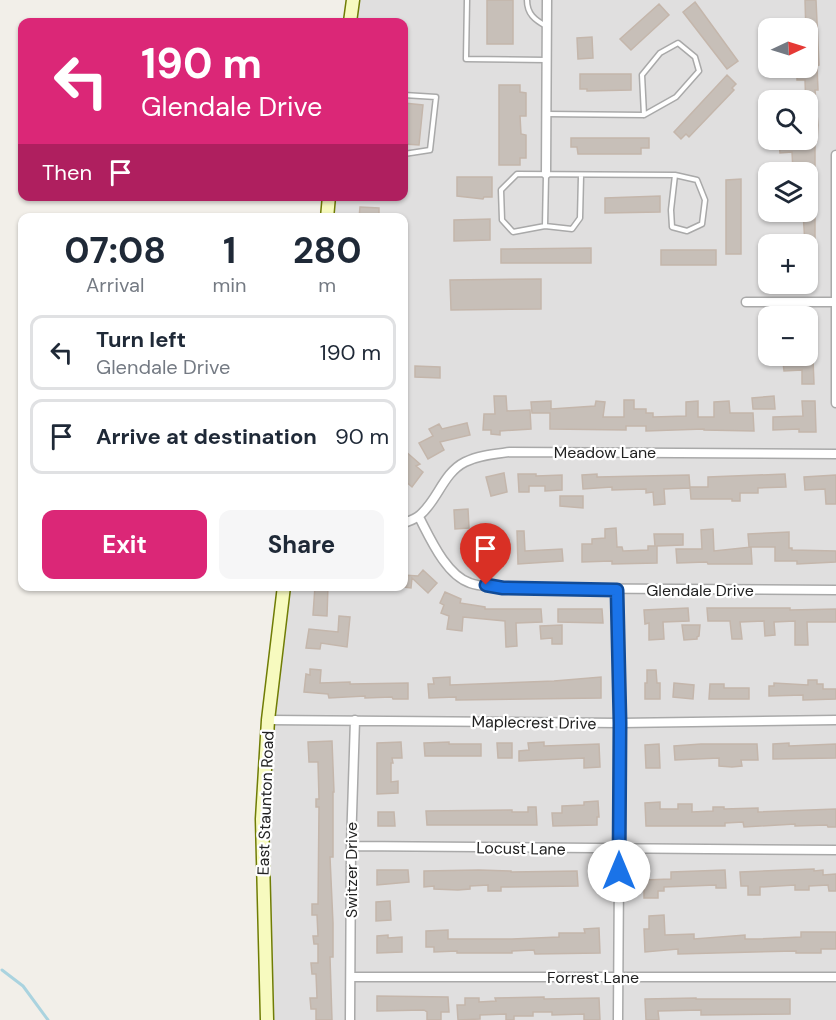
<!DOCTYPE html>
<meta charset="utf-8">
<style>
:root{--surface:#fff;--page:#f6f6f7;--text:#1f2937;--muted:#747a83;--line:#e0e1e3;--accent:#db2777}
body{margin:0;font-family:"DM Sans",sans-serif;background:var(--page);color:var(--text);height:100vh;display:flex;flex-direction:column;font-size:22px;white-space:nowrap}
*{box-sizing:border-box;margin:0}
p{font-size:20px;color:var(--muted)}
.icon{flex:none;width:33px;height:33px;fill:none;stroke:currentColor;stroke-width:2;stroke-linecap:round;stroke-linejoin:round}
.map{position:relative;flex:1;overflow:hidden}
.side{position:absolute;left:18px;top:213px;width:390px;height:378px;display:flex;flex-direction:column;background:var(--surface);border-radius:12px;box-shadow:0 2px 4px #0004}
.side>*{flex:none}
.hud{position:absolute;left:18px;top:18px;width:390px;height:183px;border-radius:12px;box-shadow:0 2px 4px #0004;background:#db2777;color:#fff;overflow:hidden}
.needle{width:39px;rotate:86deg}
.fabs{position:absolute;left:758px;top:18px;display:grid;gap:12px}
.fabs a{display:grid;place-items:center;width:60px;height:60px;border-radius:12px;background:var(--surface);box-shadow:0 2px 4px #0004;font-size:30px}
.pin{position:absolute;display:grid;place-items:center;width:51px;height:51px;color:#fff;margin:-62px -26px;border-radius:50% 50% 50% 0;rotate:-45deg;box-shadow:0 0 6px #0007}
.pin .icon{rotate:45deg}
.me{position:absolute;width:66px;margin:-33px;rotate:0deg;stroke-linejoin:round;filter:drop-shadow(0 0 4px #0008)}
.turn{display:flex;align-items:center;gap:21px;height:126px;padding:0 24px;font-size:27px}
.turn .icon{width:78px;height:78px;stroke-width:2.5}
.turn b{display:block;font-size:42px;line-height:51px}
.then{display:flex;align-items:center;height:57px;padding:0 24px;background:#0003;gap:12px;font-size:22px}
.eta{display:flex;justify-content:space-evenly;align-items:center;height:102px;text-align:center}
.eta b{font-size:36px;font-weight:700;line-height:42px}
.button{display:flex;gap:12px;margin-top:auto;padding:12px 24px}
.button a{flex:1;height:69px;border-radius:12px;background:var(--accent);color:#fff;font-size:24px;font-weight:700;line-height:69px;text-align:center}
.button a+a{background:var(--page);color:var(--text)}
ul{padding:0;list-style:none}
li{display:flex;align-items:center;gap:18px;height:75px;margin:0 12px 9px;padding:0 12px;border:3px solid var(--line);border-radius:12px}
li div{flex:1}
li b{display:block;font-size:22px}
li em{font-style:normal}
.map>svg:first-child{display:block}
</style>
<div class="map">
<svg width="836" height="1020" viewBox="0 0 836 1020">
<rect width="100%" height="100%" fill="#f2efe9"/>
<path fill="#e0dfdf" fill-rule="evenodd" d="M353,0h483v1020h-569l-5,-201 22,-232 120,-1v-368l-77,-1 3,-20 74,-1v-174h-53zM768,28h39v40h-39zM768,100h39v40h-39zM768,172h39v40h-39zM768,244h39v40h-39zM768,316h39v40h-39z"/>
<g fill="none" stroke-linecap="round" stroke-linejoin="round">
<path stroke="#aad3df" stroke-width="3" d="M2,970l21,16 25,34"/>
</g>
<path fill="#c7bfb8" stroke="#c4b6ab" stroke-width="1.5" d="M487,0h26v44h-26z
M805,0h11l3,65 -2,1 1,24h-3l3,35 -1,16h-2v141l-8,1v-39h-2l-2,-32h4v-40h-14l-1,-20 -12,1 -1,-11 28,-2 -2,-60h-8v-12h10z
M695,2l43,59 -11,8 -44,-57z
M659,4l10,11 -38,35 -11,-11z
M592,37l1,21 -15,1 -1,-21z
M580,74h51v16l-44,1v-2h-7z
M727,75l9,9 -4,4 2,2 -45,47 -3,-3 -5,5 -7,-7z
M499,85h21v7l6,1v23h-6l1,18 5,1v23h-6v7h-21z
M404,103l19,2 -4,40 -15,-1z
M571,138h78v10h-8v6h-63l-1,-7h-6z
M457,177h35v20h-8l-1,2 -26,-3z
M741,179v75h-15v-74z
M660,196v16l-55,1v-15z
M360,207l19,1v10h-20z
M490,219v21l-36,1v-21z
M591,248v15h-90v-14z
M661,250h55v15h-55z
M541,279v30l-90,1 -1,-30z
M807,342h9v17h-3l1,25h-12v-14l-18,1 -1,-9h21l-1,-6h4z
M415,366l25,1v11l-25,-1z
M494,396h12l1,15 23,-1 1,19 -31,2v4l-9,-1v-4h-8l1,-16h11z
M774,396l1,13h-22l-1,-11z
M624,400h10v9h12v4h7v4l33,-1v-14l12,-1v16h16v-15l15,-1 1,12h23l1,18 -50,-1v-1l-58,2v-5h-20v4l-76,-1v-16h-18l-1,-11 20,-1v8l44,-3 1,-5 9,1 -2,15h21z
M802,401h13l1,31h-17v-3l-26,1v-13l30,-1z
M467,423l3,12 -30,7 4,8 -16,9 -9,-16 14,-7 -4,-7 10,-5 3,5z
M404,450l16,14 -4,2 7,6 -11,15 -8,-7v-10l3,-4 -3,-3z
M504,473l3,19 -16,4 -5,-19z
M518,474h18v2l26,-1v15l-17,1v-5h-16v6h-10z
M597,474v3l92,-2 1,13 -26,1 1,15 -11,1 -1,-13 -7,1v-4l-34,1v-3l-29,2 -1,-14z
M785,474l1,13 -28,1v5h-18v8h-8v-2h-41l-1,-12h18v-10z
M836,475v29h-10l-1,-15 -20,1 -1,-13z
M560,496h23v12l-23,-2z
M468,509l1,19 -14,1 -1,-19z
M616,528l1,19h5l1,4 25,-1v-4h7l-1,-12h29v11l-26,1v17l-45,1v-3l-30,1v-18h10v-5l13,-1v-9z
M487,529l22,11 -6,26 -18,-4 4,-19 -7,-4z
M713,529l1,22 37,-4 1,17h-44l-1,-2 -30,1 -1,-14h26l-1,-19z
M517,531h7l1,20 37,-2 1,12 -45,3z
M789,532v16h3v2l44,1v11l-39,2v-3h-22v-14h-26l-1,-13z
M423,570l14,13 -9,10 -16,-15 -1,10 -7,-1v-12l14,1z
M315,586h13l-1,30 -14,-1z
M445,592l16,7 -1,4 25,4v2h56l1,13 -26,1 1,23 -11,1 -1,-26 -42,-4 -1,14 -15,-2 2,-13 -8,-3 3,-8 -4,-2z
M688,608l1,13 -26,1 1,17 -15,1v-17l-4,1 -1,-14z
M707,608h83v2l46,-1v13h-29l1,23h-13v-24l-21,1 1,13 -10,1 -1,-15 -24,1 2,17h-10l-2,-18h-22z
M558,609h44l1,14 -45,-1z
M339,616l11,1 -3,30 -26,-4 -1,6 -14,-1 3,-19 29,3z
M562,625v19h-10v-6l-11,1 -1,-13z
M682,625h18l-1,11 -2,1v2l-13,1z
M310,669l11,1 -1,13 30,-1v2l58,-1v16h-15l-1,-2 -27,1v-2l-36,2 -1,-4 -24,-2 2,-18 4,1z
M647,670h9l1,13h3v16h-15v-16h2z
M450,677v8l104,-4 47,-4v21l-145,2v-3l-27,1 -1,-14h6l-1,-6z
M808,680h9v4h6v5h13v10l-33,1v-5l-34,1v-10h5v-3l34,2z
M674,683l20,2 -1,14 -20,-2z
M710,684h14v4h25v11h-40z
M332,741l2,51h-1v65h-3l3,66v34h-3l2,63h-16v-11h-5l-1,-11h7l-1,-24h-4l-1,-11h7v-19h-4l-1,-8h5l-1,-21h-5v-11h6l1,-97h-3v-8h3l-1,-37h-9l-1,-20z
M401,742l1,16h-10l1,5h-2v19l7,-1v12l-21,1v-51z
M449,742v2h32v12h-56l-1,-13z
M544,742v4l55,-2 1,23 -16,1v-10l-65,3v-10l10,-1 -1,-7z
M497,743h15v15h-14z
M789,743v3l47,-2v14l-63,1v-15z
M659,744l1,24h-14l-1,-23z
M701,744h56l1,16h-17l1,6 -10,1 -13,-1v-8l-44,2 -1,-14z
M598,801l1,16h-2v8l-44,1 -1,-13h10v-7l22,-1v-3z
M660,802v7h18v-5h14v8l21,-1v-4h11v2l34,-1v4l78,-3v18h-8l-1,-2 -32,1v-2l-51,3 -1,-5 -18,1v3h-79l-1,-23z
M528,807h8l1,18h-110l-1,-14 86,-1v2h16z
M378,812h16l1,14h-17z
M814,869v2l9,-1v5l13,-1v17h-7l-1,-6 -19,1v4h-14v-5l-35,2v8h-12v-9h-7l-1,-14z
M377,870h31l1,12 -32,3z
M479,870l32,1v1l66,-1 1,15 -77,1v4h-13v-6l-18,1v3l-12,1 -24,-1v-3l-10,1v-16z
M725,870l1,18h-10v-3l-52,2v4h-6v7h-14v-18l27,-1v-7z
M390,901l1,19 -15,1v-19z
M664,915l1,20 29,-1v5l51,-4v4h12l44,-2v-5h35v17h-15v4h-25v-2l-118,3v-5l-33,3 -1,-23h5v-13z
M599,928l1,25 -65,1 -1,-4 -22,1v2h-55v-2l-23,1v-5h-8v-16l22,-1v9h64l47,-2v-4h26l-1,-4z
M388,935v3l14,-1v15l-25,1v-17z
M377,996l71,1 1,15h-8v8h-14v-8l-3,-2 -47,1z
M544,997v2l55,-1 1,22h-16v-6l-32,1v-3h-19v4h-19v4h-8v-6l-26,1v4l-22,1 -1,-15h8v-7h14v4l17,-1 -1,-3z
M696,998v1h94v15l-89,1v-5l-43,1 1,9h-13l-1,-21z"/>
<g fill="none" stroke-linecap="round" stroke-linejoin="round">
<g stroke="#a9a9a9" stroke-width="7">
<path id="service" d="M467,0l-1,59 80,1
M527,0c0,14 8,20 19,26
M678,43l17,14 4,14 -23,26 -32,18 -2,-40 18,-22z
M404,95l32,2 -6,53 -26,4
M547,114l97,1
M675,175l22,5 8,20 -3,24 -15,7 -15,-4 -1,-17z
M581,176l-1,42 -8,11 -27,-3 -32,6 -11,-12 -1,-30 16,-16 158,1
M545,226l1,-51"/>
</g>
<g stroke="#a9a9a9" stroke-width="11">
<path id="minor" d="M836,155v248
M546,174l1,-174
M746,302h90
M419,517c11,21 27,58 51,66 10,4 23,3 33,5l333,2
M404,523c5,-2 12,-4 16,-8 18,-15 23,-42 45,-53 14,-7 30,-8 45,-10l326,2
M617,590l3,133 -2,297
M268,720l352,3 216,-3
M351,846l485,4
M351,977h485
M350,1020l1,-174 4,-126"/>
</g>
<g stroke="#707d05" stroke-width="15">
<path id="secondary" d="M350,22l3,-22
M327,218l2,-22
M267,1020l-5,-201 6,-99 16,-134"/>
</g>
<use href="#service" stroke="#fff" stroke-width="4"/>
<use href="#minor" stroke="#fff" stroke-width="8"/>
<use href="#secondary" stroke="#f7fabf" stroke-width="12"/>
</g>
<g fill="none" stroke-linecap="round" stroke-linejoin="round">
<g stroke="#114b97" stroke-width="15">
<path id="route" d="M486,585l17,3 114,2 3,133 -1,148"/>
</g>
<use href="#route" stroke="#1a73e8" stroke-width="10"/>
</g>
<g text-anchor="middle" stroke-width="4.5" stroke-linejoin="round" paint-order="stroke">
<g font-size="16" fill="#222" stroke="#fff">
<text x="605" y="458">Meadow Lane</text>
<text x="700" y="596">Glendale Drive</text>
<text transform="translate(534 722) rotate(1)" y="6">Maplecrest Drive</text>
<text transform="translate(265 803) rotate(-88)" y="6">East Staunton Road</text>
<text transform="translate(521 848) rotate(1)" y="6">Locust Lane</text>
<text transform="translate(351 870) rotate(-90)" y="6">Switzer Drive</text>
<text x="593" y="983">Forrest Lane</text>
</g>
</g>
</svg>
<div class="fabs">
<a><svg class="needle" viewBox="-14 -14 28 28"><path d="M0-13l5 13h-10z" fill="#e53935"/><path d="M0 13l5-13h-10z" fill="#747a83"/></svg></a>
<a><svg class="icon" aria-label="search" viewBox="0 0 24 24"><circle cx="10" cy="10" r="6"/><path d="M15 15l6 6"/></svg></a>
<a><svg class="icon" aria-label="layers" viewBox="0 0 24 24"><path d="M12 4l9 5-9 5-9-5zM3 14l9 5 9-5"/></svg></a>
<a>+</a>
<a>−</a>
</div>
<div class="pin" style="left:486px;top:585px;background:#d93025"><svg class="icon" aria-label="arrive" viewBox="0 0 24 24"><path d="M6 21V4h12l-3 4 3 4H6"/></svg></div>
<svg class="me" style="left:619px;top:871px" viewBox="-20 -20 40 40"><circle r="19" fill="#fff"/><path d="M0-13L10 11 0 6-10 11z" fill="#1a73e8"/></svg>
<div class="hud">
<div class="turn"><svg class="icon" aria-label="left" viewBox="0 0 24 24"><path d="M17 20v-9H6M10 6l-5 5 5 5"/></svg><div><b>190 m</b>Glendale Drive</div></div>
<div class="then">Then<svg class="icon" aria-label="arrive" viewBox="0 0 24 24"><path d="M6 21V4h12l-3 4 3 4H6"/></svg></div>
</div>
<section class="side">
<div class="eta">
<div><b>07:08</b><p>Arrival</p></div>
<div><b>1</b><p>min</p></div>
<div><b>280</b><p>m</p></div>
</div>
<ul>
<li><svg class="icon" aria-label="left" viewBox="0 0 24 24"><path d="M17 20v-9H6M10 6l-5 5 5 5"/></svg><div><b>Turn left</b><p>Glendale Drive</p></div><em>190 m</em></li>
<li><svg class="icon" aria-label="arrive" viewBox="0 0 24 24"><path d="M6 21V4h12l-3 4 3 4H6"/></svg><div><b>Arrive at destination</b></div><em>90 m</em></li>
</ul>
<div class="button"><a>Exit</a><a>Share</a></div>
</section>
</div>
